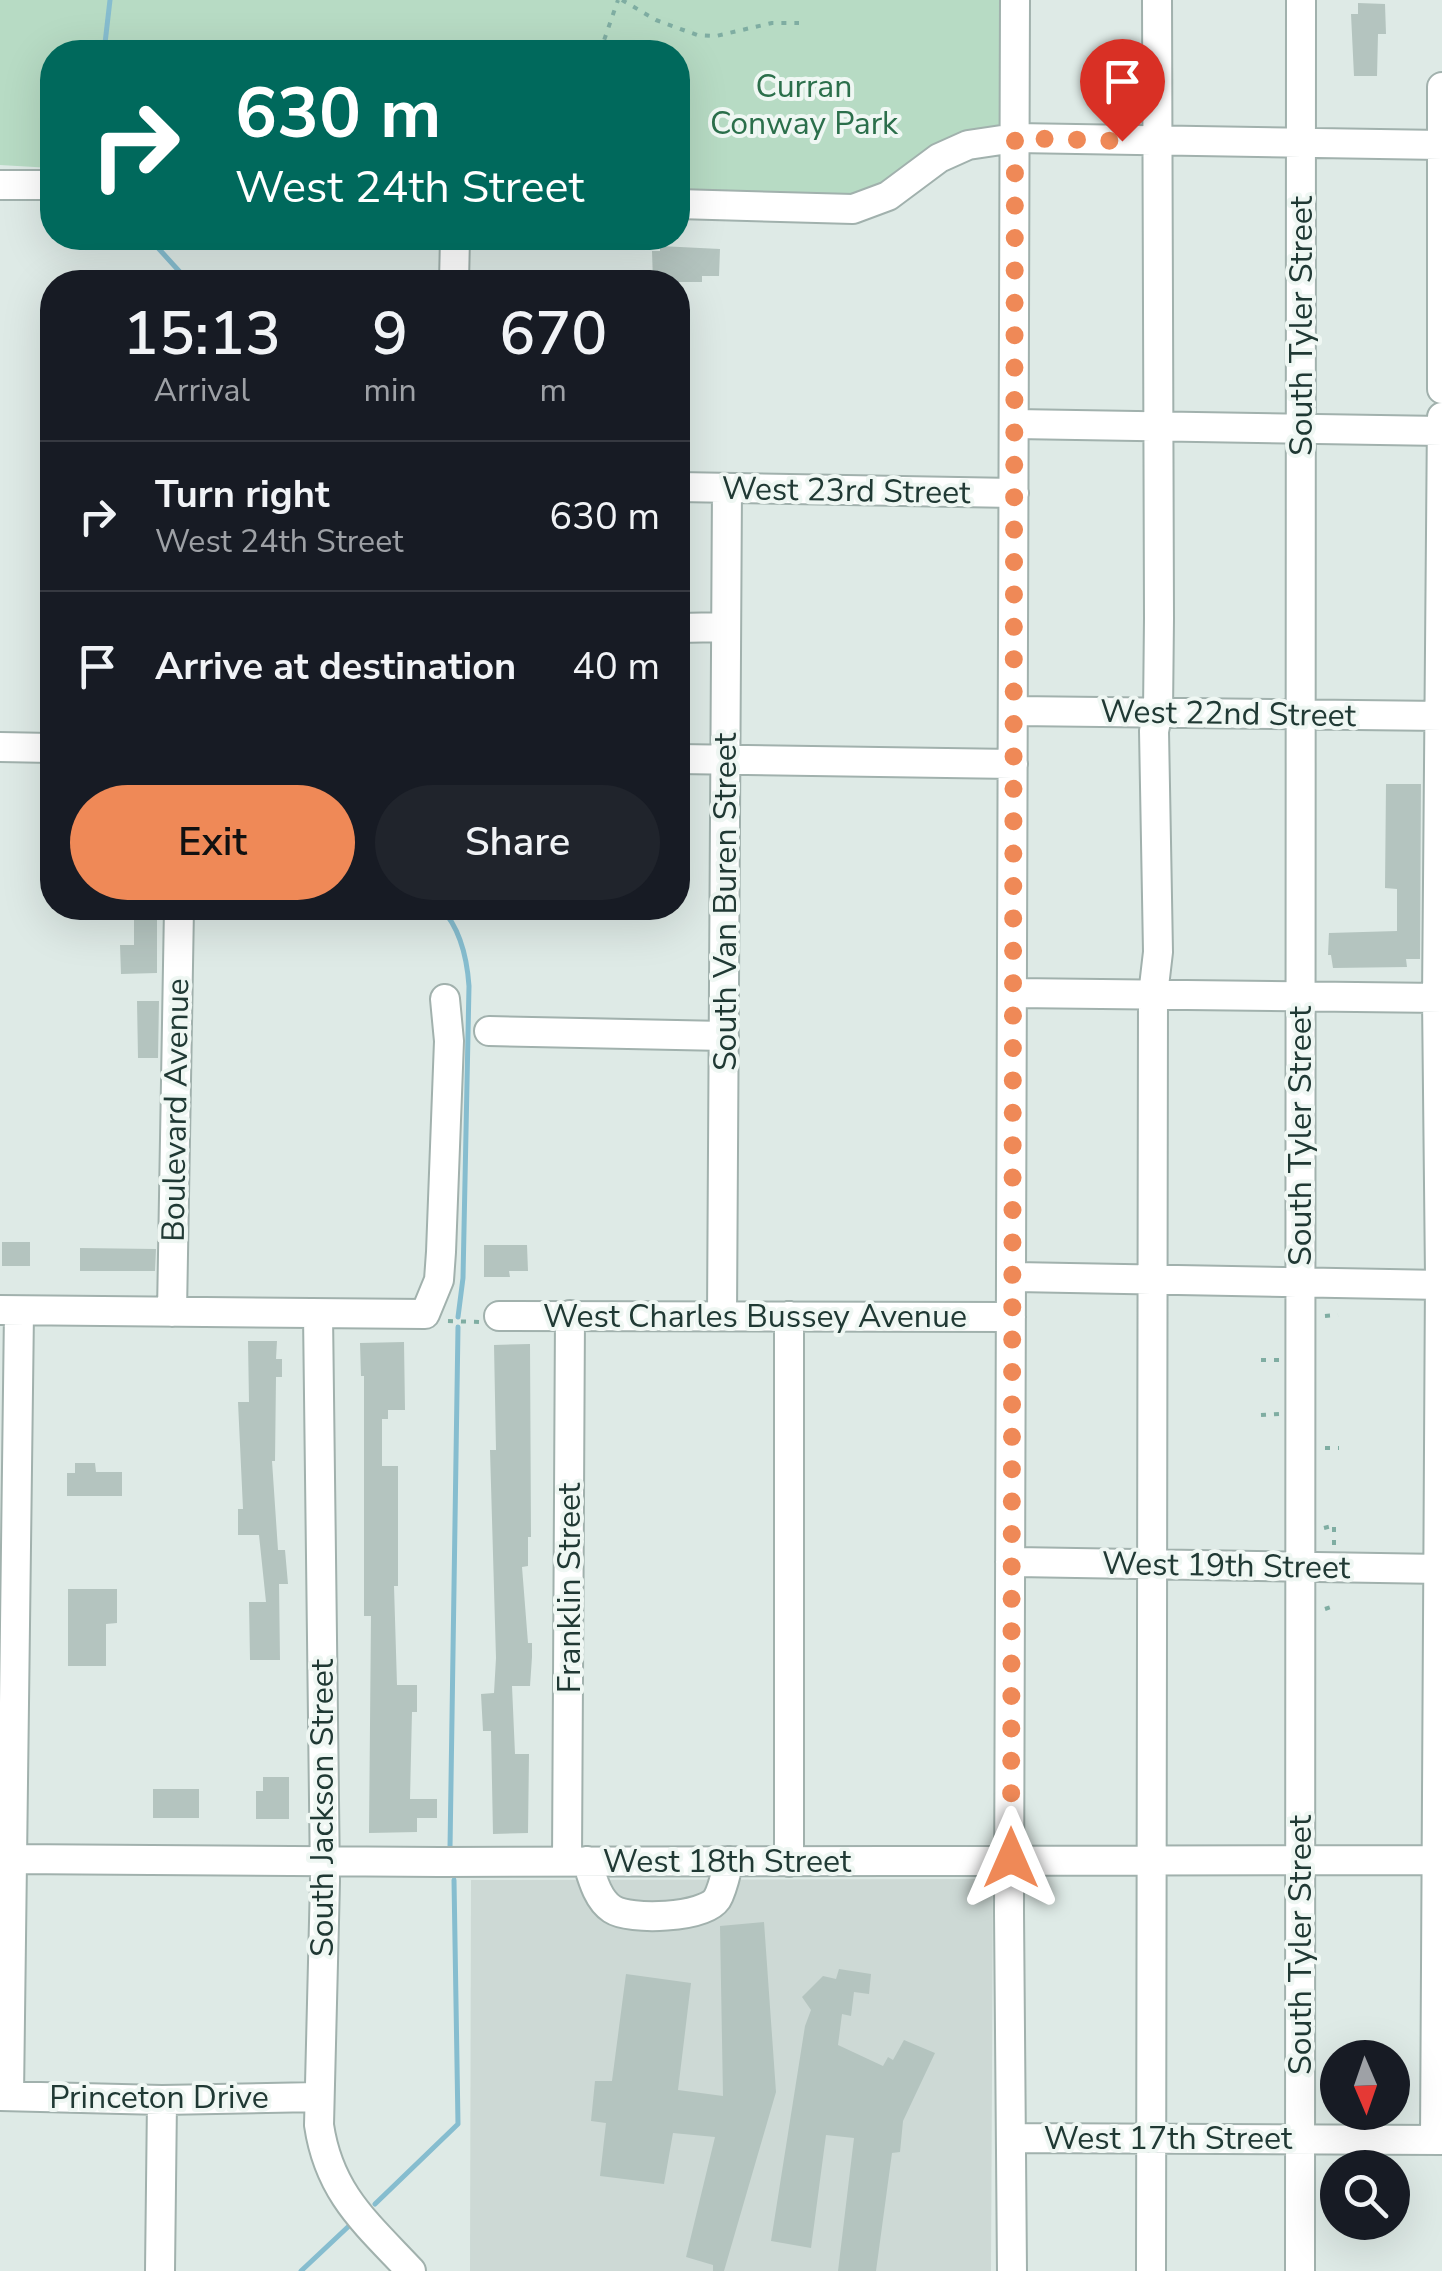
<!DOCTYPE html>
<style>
:root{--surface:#171b24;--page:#20242c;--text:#f1f3f6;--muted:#9ea1a6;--line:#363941;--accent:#ef8957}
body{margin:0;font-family:"Nunito Sans",sans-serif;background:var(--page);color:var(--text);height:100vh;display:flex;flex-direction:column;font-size:38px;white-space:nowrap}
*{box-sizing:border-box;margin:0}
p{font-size:32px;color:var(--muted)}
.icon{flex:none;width:55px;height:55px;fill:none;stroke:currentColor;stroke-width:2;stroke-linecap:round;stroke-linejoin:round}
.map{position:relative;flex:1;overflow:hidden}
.side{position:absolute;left:40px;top:270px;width:650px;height:650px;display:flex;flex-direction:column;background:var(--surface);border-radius:40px;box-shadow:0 10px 40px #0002}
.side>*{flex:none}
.top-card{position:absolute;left:40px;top:40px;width:650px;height:210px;border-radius:40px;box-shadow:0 10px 40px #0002;background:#00695c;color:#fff;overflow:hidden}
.needle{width:65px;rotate:178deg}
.tools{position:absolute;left:1320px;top:2040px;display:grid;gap:20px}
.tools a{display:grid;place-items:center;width:90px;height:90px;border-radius:50%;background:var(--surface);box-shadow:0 10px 40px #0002;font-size:50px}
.pin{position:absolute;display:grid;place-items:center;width:85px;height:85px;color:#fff;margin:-102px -42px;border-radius:50% 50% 50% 0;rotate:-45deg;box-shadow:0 0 10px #0007}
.pin .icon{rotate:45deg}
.me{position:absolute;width:110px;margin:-55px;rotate:0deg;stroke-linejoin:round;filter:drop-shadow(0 0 8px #0008)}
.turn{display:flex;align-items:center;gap:35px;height:210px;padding:0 30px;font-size:45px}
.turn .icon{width:130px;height:130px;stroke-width:2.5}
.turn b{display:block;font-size:70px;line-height:85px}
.eta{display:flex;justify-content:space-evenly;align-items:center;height:170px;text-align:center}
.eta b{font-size:60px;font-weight:600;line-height:70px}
.cta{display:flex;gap:20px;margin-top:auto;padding:20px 30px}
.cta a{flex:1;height:115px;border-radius:60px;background:var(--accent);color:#111;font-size:40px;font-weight:600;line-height:115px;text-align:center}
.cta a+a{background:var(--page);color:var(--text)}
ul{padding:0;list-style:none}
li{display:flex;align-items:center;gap:30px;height:150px;padding:0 30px;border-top:2px solid var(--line)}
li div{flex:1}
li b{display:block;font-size:38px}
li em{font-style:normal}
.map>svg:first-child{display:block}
</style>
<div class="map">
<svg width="1442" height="2271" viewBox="0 0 1442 2271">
<rect width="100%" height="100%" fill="#deeae6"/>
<path fill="#cdd9d5" d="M993,1879l-2,392h-521l1,-391z"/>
<path fill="#b7dbc4" d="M0,0h1016l-1,138 -47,7 -80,51 -210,9v-153h-626v116l-52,-3z"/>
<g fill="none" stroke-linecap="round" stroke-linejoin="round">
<path stroke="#86bdcf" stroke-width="5" d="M104,52l6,-52
M149,238l40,44
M441,908c20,21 26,50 28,78l-6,292 -5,39
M450,1848l8,-521
M375,2204l83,-80 -4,-244
M301,2271l49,-46"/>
</g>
<path fill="#b4c4bf" d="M1358,3l27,1 1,30h-8l-1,42h-23l-3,-62h7z
M660,246l60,3 -1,27h-17v6h-49l-1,-31h8z
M1386,784h35l-1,175h-14l1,8 -74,1 -2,-13h-3l1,-22 68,-2v-42l-12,-1z
M134,908h23v65l-36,1 -1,-29h14z
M137,1001h22l-1,57h-20z
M2,1242h28v24h-28z
M484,1245h43l1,26h-19l1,6h-26z
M80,1248l76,1 -1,22h-75z
M248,1341h29l-1,18h6v18h-6l-1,84h-3l6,89h7l3,34h-9l1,76h-30l-1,-58h17l-7,-67h-21v-26h5l-5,-107h11z
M404,1342l1,68h-17v9h-6v47h16v120h-4l3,99h20v27h-5l-2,87h27v19h-20v14l-48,1 2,-217h-7v-240h-3l-1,-33z
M530,1344l1,193h-3v29l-6,1 6,76h4v14l-2,29h-18l3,68h14l-1,79 -35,1 -2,-103h-8l-2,-37 13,-1 2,-35 -6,-208h6l-2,-105z
M75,1463h20l1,9h26v24h-55v-23h8z
M68,1589h49v34l-11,1v42h-38z
M263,1777h26v42h-33v-28h7z
M153,1789h46v29h-46z
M764,1922l12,170 -52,179h-11v-6l-27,-8 29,-120 -42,-4 -9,51 -64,-8 6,-53 -15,-2 4,-40h17l14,-107 65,9 -13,107 45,6 -3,-170z
M839,1969l32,5 -2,20 -15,-2 -3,24 -9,-2 -4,31 45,21 5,-9 5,3 11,-20 31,13 -32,68 -3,31 -8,1 -16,118h-38l16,-133 -28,-3 -15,113 -40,-7 34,-215 6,-16 -9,-13 21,-21 13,3z"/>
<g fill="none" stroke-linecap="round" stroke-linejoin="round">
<g stroke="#a1b1ad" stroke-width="32">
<path id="minor" d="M1442,87v302
M0,185h52
M678,204l175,5 35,-13 51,-38 29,-13 47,-7 427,7
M454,282l1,-44
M1014,424l428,7
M678,487l336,6
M678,628l48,-1
M1013,711l429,5
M0,747l52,1
M678,759l335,5
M1012,993l430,5
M489,1031l235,5
M1011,1277l431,8
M0,1310l425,4 14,-34 2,-28 8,-211 -4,-42
M172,1312l7,-404
M318,1314l7,567 -6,244c10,68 47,98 92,146
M499,1316l512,1
M722,1316l5,-828
M789,1316v546
M1010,1562l432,7
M12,1859l428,3 1002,-2
M567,1861l3,-546
M587,1861c5,16 10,38 25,48 18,12 92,9 105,-10 6,-10 9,-27 12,-38
M0,2096l162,4 156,-3
M9,2096l10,-785
M1013,2138l429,2
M1435,2140l5,-863 -3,-279 5,-581
M160,2271l2,-171
M1012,2271l-3,-359 6,-1912
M1151,2271l2,-1276 5,-43 -4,-221 4,-19 1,-94 -2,-618
M1300,2271l1,-2271"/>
</g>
<path stroke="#7fada2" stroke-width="4" stroke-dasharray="5 8" stroke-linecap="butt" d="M622,0l34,20 41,15 19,1 56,-13h27
M600,52l18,-52
M1325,1316l13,-1
M448,1321l31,1
M1261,1360h19
M1261,1415l19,-1
M1325,1448h14
M1324,1528l12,-3
M1334,1545v-20
M1325,1609l12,-4"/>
<use href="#minor" stroke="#fff" stroke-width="28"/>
</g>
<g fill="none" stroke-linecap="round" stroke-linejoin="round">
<path stroke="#ef8957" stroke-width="18" stroke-dasharray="0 32.4" d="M1011,1858l4,-1720 107,3"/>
</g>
<g text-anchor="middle" stroke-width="8" stroke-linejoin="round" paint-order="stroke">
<g font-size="32" fill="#2b6f4b" stroke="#eff7f3">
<text x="804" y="97">Curran<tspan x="804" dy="37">Conway Park</tspan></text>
</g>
<g font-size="32" fill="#203934" stroke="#eff7f3">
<text transform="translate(1301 326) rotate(-90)" y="11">South Tyler Street</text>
<text transform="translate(846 490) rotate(1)" y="11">West 23rd Street</text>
<text transform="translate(1228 713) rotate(1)" y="11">West 22nd Street</text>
<text transform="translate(725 902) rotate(-90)" y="11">South Van Buren Street</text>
<text transform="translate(175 1110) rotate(-89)" y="11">Boulevard Avenue</text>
<text transform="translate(1300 1136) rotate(-90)" y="11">South Tyler Street</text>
<text x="755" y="1327">West Charles Bussey Avenue</text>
<text transform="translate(1226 1565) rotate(1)" y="11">West 19th Street</text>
<text transform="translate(569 1588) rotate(-90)" y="11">Franklin Street</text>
<text transform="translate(322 1808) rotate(-90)" y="11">South Jackson Street</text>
<text x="727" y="1872">West 18th Street</text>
<text transform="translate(1300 1945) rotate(-90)" y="11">South Tyler Street</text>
<text x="159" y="2108">Princeton Drive</text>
<text x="1168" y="2149">West 17th Street</text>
</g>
</g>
</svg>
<div class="tools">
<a><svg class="needle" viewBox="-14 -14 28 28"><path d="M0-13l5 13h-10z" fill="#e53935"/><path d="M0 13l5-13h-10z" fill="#9ea1a6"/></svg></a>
<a><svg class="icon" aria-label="search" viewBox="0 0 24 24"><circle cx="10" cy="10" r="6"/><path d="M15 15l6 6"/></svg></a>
</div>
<div class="pin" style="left:1122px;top:141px;background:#d93025"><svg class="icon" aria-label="arrive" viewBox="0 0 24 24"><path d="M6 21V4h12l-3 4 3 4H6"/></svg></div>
<svg class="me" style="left:1011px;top:1858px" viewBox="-20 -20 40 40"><path d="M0-17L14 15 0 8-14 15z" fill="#ef8957" stroke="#fff" stroke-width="4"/></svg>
<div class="top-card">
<div class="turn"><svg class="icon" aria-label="right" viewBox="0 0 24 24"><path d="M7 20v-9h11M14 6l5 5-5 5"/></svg><div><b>630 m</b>West 24th Street</div></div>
</div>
<section class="side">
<div class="eta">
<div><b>15:13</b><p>Arrival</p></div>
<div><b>9</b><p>min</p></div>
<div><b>670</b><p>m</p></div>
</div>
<ul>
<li><svg class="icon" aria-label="right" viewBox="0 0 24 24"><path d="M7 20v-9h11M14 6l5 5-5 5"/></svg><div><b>Turn right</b><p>West 24th Street</p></div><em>630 m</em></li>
<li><svg class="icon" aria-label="arrive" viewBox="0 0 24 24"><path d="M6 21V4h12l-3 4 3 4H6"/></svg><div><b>Arrive at destination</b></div><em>40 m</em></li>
</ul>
<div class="cta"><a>Exit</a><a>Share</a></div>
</section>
</div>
